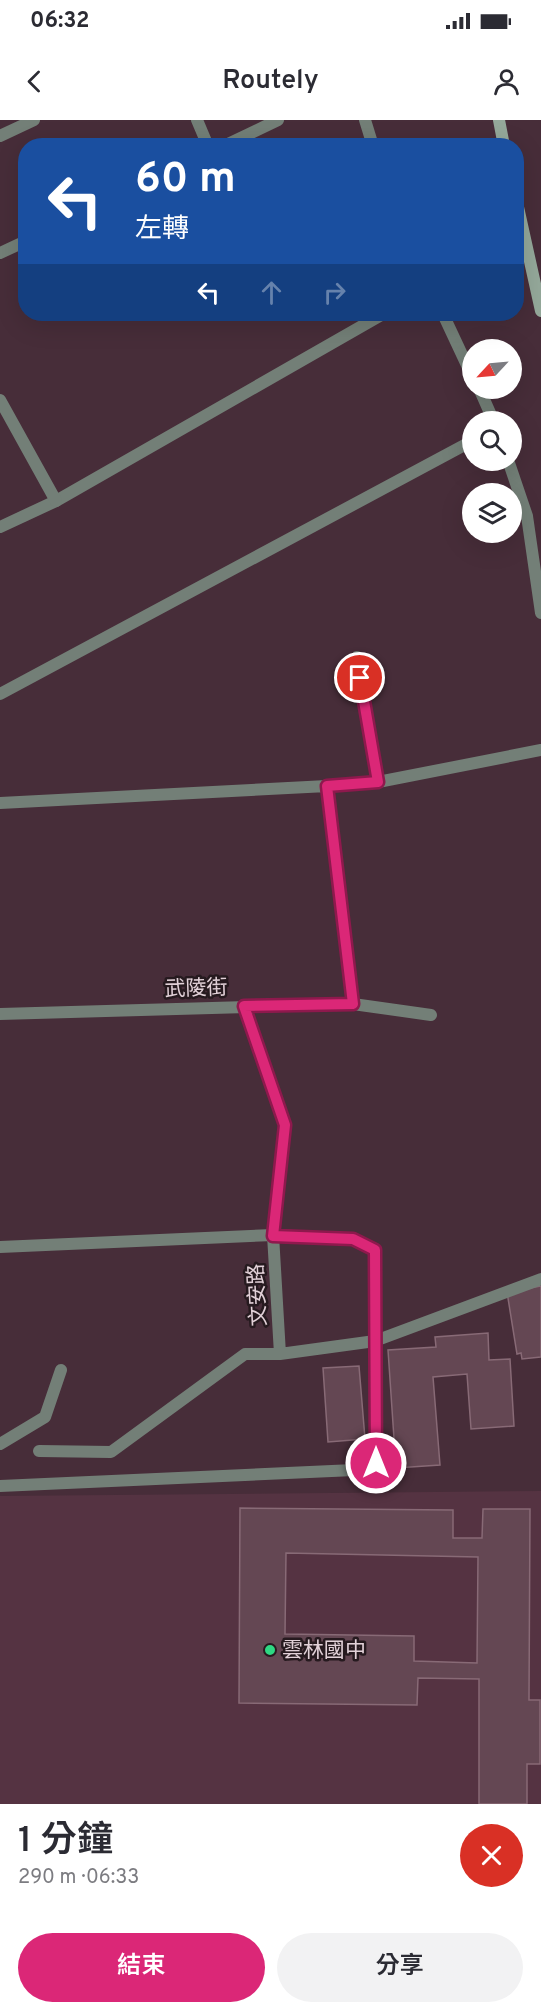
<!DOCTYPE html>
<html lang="zh-TW">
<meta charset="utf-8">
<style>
:root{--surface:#fff;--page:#f2f2f3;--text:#2b2b33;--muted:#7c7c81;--accent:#db2777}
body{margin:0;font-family:Overpass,"Noto Sans TC",sans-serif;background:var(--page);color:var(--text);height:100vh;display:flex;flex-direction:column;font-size:22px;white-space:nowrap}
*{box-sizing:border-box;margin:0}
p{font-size:20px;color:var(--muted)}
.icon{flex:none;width:33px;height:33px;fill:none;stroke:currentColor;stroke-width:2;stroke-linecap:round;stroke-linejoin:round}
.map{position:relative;height:1684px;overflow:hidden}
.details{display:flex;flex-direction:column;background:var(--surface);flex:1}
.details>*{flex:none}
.hud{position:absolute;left:18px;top:18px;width:506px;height:183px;border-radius:24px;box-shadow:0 6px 24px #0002;background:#1a4fa0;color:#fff;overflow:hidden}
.needle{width:39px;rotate:244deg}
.tools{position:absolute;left:462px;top:219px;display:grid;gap:12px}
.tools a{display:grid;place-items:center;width:60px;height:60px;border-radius:50%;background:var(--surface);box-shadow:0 6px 24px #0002;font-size:30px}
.pin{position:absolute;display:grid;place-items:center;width:51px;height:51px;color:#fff;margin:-26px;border:3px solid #fff;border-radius:50%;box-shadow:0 2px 6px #0007}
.me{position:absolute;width:66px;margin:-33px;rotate:0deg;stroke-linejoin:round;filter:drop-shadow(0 0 4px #0008)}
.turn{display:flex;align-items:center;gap:21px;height:126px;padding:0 18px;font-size:27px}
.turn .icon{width:78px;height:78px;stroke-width:2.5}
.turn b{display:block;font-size:42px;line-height:51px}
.lanes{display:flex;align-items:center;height:57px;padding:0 18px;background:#0003;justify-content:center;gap:30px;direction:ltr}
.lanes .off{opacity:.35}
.round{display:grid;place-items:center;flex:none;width:63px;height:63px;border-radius:32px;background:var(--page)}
.overview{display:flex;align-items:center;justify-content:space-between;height:102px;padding:0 18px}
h1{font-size:36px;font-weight:600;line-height:45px}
.action{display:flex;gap:12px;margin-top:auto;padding:12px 18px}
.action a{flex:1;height:69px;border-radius:36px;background:var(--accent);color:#fff;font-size:24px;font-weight:600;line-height:69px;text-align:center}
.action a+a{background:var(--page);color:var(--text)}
.status{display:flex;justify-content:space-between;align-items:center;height:42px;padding:0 30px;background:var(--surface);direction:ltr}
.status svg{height:16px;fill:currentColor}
header{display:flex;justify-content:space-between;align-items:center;height:78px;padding:0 18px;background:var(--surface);font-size:27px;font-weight:600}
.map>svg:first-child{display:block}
</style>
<div class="status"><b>06:32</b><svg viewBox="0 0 49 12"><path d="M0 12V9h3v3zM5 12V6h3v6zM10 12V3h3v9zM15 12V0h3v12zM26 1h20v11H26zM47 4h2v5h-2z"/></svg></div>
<header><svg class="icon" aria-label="back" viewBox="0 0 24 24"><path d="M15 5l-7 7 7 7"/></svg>Routely<svg class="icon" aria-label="person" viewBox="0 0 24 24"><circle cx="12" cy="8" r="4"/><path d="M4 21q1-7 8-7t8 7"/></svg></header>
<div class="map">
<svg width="541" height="1684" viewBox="0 0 541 1684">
<rect width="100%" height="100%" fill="#472d39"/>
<path fill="#553342" d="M541,1371v313h-541v-308z"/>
<path fill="#644753" stroke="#886a76" stroke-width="1.5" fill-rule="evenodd" d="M541,1166v71l-19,2 -1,-6 -4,1 -10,-62z
M488,1213l1,27 21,-1 4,67 -43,3 -4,-55 -34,3 7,88 -44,3 -8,-118 48,-3 -1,-10z
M359,1246l6,73 -37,3 -5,-74z
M240,1388l213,2v28h29l1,-29h47l-1,191h11v64h-13v40h-48v-125l-61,-1 -1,27 -178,-2zM286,1433l192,4 -1,106 -63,-2v-25l-129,-2z"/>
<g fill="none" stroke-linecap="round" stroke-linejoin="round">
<path stroke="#737f77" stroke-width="12" d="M197,0l11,26
M0,16l34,-16
M0,407l56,-26 327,-187
M0,1127l273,-12 7,119 95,-13 166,-62
M0,1324l45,-27 16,-47
M39,1331l72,1 134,-98h35"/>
<path stroke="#737f77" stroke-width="12" d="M365,0l8,26
M224,26l54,-26
M0,133l26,-12
M443,194l29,62
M479,268l15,34
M0,280l56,101
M508,340l19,56 14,97
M357,537l21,125
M0,574l472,-253
M0,683l327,-17
M353,884l78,11
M0,894l353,-10 -26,-218 51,-4 163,-32
M0,1366l354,-16 22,-7 -1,-213 -22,-11 -80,-4 12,-109 -41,-120"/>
<path stroke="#94a89a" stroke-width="12" d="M499,0l5,26
M516,78l25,113"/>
</g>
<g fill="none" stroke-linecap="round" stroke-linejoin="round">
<g stroke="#8e194d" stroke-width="15">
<path id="route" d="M360,558l18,104 -51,4 26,218 -109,2 41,119 -12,111 80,3 22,11 1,213"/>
</g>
<use href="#route" stroke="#db2777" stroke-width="10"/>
</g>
<circle fill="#2ed883" stroke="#261a1f" stroke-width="2" cx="270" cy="1530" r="6"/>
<g text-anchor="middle" stroke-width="5" stroke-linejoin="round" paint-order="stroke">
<g font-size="21" fill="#e2d1d8" stroke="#261a1f">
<text transform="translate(196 868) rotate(-2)" y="7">武陵街</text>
<text transform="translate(257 1175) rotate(-93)" y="7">文安路</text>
</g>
<g font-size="21" fill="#e2d1d8" stroke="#261a1f" text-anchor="start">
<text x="282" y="1537">雲林國中</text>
</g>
</g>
</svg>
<div class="tools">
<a><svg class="needle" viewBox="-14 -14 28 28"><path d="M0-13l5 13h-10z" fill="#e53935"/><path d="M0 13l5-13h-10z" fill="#7c7c81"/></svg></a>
<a><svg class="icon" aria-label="search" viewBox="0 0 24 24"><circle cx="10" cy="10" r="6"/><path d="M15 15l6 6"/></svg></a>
<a><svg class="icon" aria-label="layers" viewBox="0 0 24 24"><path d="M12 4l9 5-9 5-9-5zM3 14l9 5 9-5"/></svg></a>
</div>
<div class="pin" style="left:360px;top:558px;background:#d93025"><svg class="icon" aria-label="arrive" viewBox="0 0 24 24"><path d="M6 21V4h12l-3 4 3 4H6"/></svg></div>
<svg class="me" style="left:376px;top:1343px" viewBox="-20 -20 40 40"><circle r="17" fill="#db2777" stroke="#fff" stroke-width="3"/><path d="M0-11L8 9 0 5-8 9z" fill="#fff"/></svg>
<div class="hud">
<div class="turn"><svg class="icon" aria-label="left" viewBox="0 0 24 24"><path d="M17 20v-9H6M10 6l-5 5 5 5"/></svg><div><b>60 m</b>左轉</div></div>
<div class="lanes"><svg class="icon" aria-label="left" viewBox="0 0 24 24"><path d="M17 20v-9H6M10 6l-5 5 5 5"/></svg><svg class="icon off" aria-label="ahead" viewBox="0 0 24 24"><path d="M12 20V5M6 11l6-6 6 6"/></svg><svg class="icon off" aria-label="right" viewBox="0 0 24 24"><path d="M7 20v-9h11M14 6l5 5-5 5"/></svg></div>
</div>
</div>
<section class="details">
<div class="overview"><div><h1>1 分鐘</h1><p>290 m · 06:33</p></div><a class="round" style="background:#d93025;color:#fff"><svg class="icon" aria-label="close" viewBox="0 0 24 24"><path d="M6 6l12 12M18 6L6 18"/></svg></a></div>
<div class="action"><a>結束</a><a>分享</a></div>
</section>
